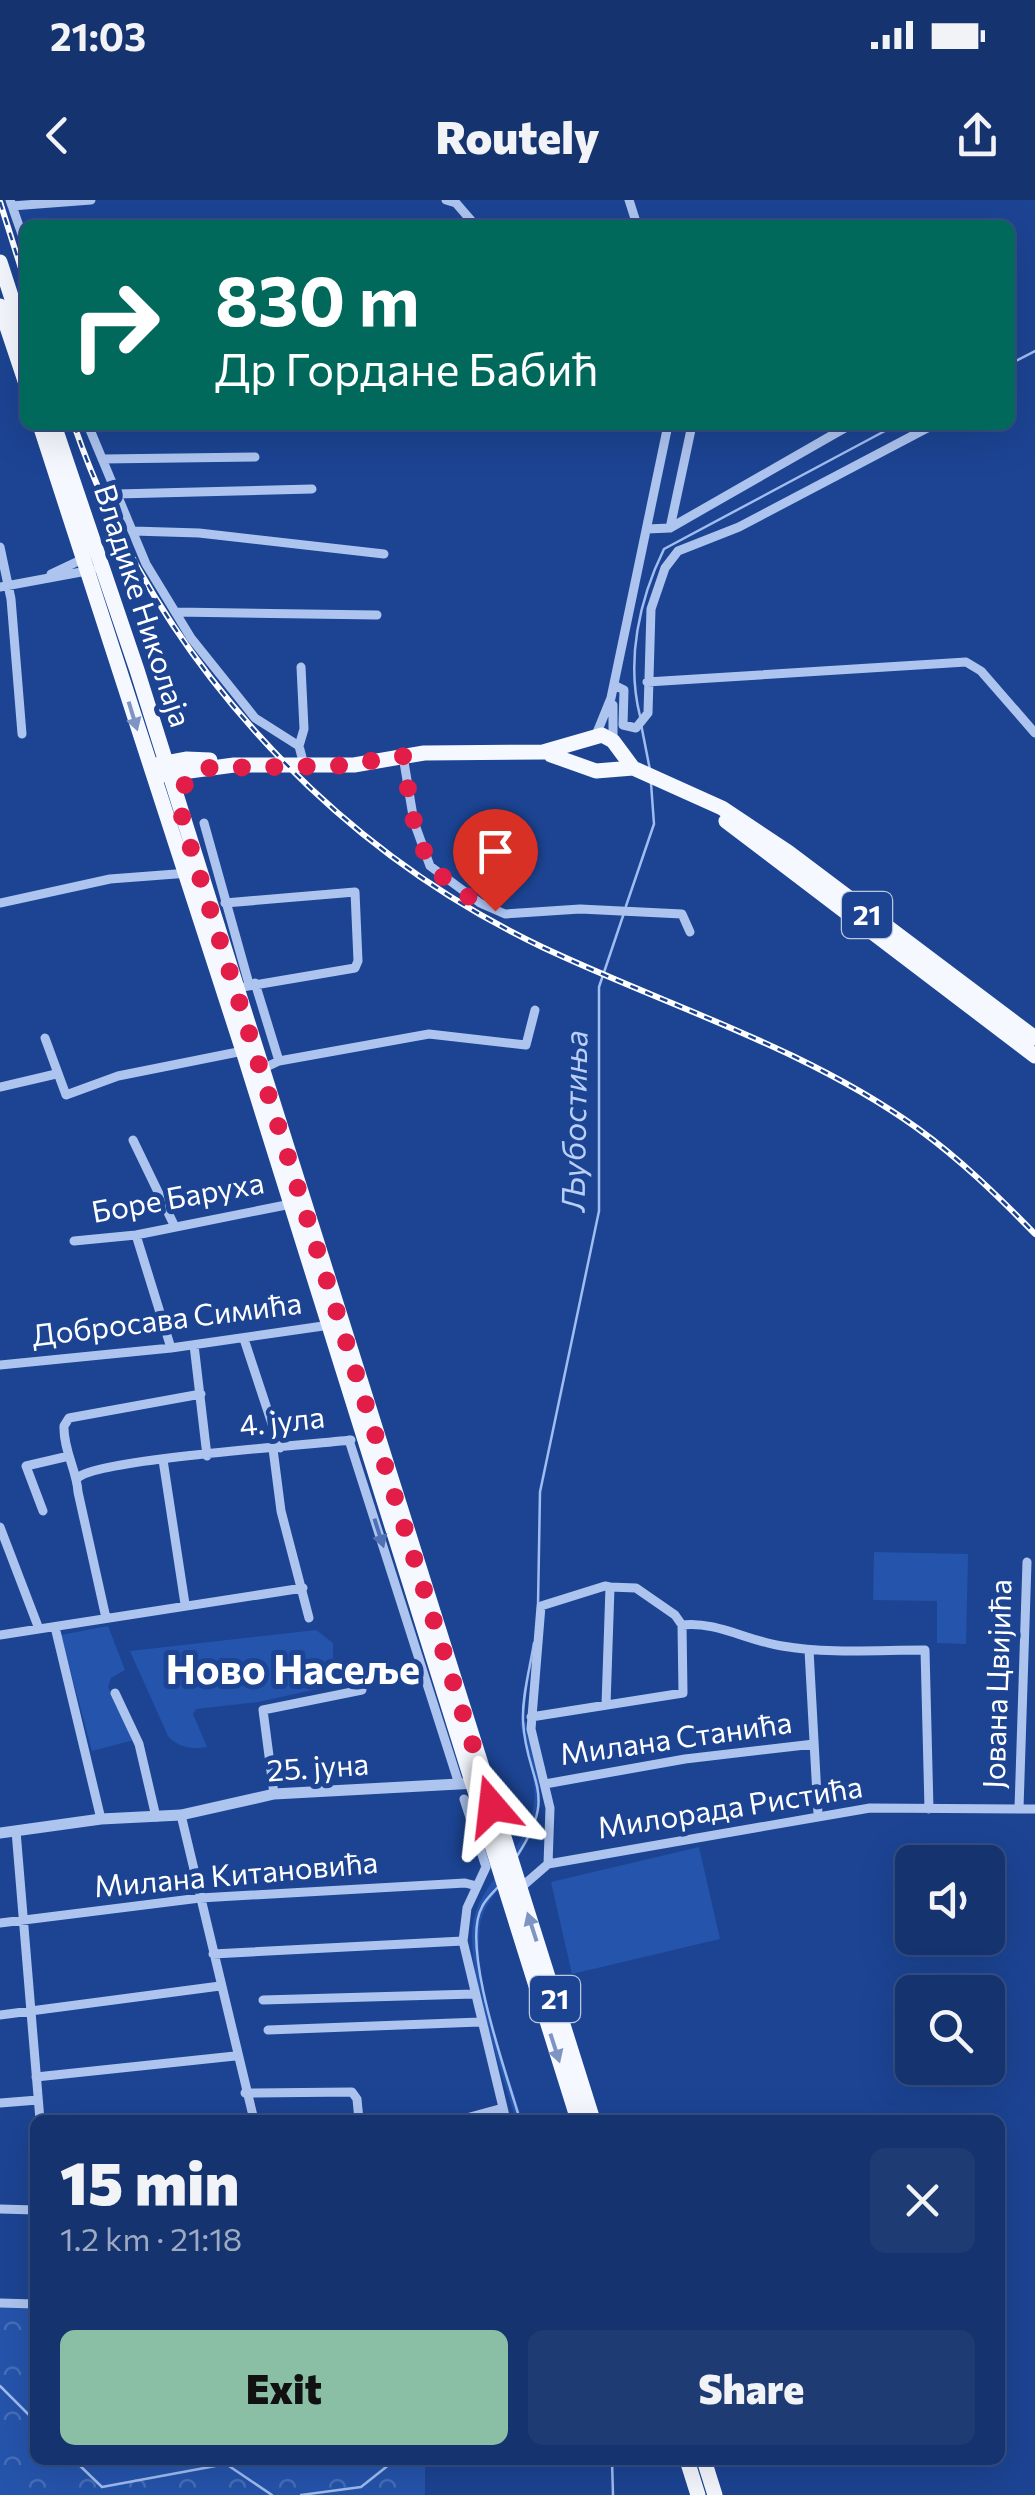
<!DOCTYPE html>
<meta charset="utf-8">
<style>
:root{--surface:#15336e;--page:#1e3b73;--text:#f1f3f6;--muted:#9daac2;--line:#344e81;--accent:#8abfa5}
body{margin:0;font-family:Commissioner,sans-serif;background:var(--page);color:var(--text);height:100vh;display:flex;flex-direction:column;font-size:38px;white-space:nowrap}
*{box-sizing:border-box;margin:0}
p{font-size:32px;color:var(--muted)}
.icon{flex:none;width:55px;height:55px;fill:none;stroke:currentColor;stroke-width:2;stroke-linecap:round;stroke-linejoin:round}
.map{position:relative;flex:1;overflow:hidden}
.drawer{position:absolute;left:30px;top:1915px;width:975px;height:350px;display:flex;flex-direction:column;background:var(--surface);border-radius:15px;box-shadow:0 10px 40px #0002,0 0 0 2px var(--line)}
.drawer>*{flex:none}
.banner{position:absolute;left:20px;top:20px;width:995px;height:210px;border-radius:15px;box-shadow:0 10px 40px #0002,0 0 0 2px var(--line);background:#00695c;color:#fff;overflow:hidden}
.buttons{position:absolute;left:895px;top:1645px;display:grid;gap:20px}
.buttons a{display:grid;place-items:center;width:110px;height:110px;border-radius:15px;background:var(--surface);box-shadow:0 10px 40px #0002,0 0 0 2px var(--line);font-size:50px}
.pin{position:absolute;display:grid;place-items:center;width:85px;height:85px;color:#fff;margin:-102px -42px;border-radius:50% 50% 50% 0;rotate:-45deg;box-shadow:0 0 10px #0007}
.pin .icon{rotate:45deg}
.me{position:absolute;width:110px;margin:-55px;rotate:343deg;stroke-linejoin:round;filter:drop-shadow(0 0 8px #0008)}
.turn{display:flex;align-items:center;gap:35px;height:210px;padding:0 30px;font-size:45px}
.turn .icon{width:130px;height:130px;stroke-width:2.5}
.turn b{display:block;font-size:70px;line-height:85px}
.round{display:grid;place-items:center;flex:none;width:105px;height:105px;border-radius:15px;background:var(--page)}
.summary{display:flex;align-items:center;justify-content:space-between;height:170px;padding:0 30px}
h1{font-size:60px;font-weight:800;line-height:75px}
.action{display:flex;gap:20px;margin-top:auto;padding:20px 30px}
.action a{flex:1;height:115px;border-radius:15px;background:var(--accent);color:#111;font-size:40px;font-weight:800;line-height:115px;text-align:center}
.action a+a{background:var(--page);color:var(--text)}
.status{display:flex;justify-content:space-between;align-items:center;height:70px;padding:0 50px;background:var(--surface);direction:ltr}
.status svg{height:28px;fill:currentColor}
header{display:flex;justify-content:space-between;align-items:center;height:130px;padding:0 30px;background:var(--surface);font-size:45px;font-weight:800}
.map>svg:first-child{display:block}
</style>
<div class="status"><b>21:03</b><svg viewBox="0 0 49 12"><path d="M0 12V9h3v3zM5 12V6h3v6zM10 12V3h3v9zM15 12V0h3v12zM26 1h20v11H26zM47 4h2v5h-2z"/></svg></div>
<header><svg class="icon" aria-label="back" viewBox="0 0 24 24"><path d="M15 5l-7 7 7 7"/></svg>Routely<svg class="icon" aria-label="share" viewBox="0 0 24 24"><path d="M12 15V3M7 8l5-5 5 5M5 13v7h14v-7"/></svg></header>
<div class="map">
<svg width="1035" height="2295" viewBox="0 0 1035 2295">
<defs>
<pattern id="forest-crowns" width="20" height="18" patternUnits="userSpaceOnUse" patternTransform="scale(2.5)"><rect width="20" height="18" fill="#2554ac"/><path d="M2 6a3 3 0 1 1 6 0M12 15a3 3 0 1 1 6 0" fill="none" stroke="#466eb8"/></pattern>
</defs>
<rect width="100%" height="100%" fill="#1c4493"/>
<path fill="#2554ac" d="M874,1352l94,2 -2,90 -29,-1v-42l-64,-1z
M108,1426l17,44 -14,8 -3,9 26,53 -42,11 -31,-116z
M316,1430l17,13v14l14,21 -2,5 -87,19 -62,7 -3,5 14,33c-14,3 -30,0 -39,-11l-38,-85z
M526,1522c19,77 23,89 -21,157 -10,16 -23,28 -25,47 -7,63 25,134 42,194h-6c-14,-49 -53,-154 -42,-202 4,-17 15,-32 25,-46 47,-65 40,-74 21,-149z
M699,1647l21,92 -148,35 -21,-92z"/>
<path fill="url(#forest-crowns)" d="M35,2105v155h390v35h-425v-189z"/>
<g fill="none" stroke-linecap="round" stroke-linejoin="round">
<path stroke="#a0bdf1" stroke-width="2.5" d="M1010,164l25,-13
M640,516c-14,-56 -1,-116 24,-167l232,-124
M641,524l9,46
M626,706l28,-82 -3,-41
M538,1405l2,-113 59,-281v-224l25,-74
M517,1656c43,-65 9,-73 6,-135 -1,-25 7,-53 11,-78
M497,1688c-5,6 -12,12 -15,19 -22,39 25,168 38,213
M0,2186l35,35
M74,2260l28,27 124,-23 46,31
M612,2260l1,35
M301,2295l60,-8 34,-27"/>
<path stroke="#adc4ef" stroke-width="9" d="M10,0l15,43
M446,0l10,3 19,22
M629,0l8,25
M12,6l79,-6
M88,225l58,139 45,74 64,80 44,28 5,19
M102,259l153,-2
M117,294l195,-5
M670,328l22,-103
M647,329l23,-1 180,-103
M133,331l66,2 185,21
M0,347l11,52 11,135
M51,374l36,-17
M0,387l92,-17
M176,412l201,3
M647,482l319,-20 15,9 54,62
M614,485l10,5 -1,35 13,3 12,-15 3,-104 14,-41 13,-17 61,-24 194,-102
M613,505v35
M596,535l15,-37 57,-273
M299,546l5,-17 -3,-62
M403,556l11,66 16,44 50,37 25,11 75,-5 102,5 8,18
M204,623l45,161
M0,703l110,-24 79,-6
M225,703l130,-11 3,69 -3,7 -118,20
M255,783l24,78
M45,838l21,57 52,-19 125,-25
M262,869l17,-8 150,-27 97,11 9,-35
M0,887l56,-13
M133,940l42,87
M136,1035l35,113
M74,1041l62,-6 155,-31
M244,1139l36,109
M194,1145l13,111
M0,1165l171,-17 159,-23
M349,1240l110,344
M273,1249l8,62 28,107
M163,1260l22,144
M79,1277c23,-18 228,-32 272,-37
M43,1311l-17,-45 43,-10
M0,1327l39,102
M610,1387l26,1 39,27 7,10c34,-4 66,16 100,21 46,8 96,4 143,4l4,159
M106,1418l-28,-126c-1,-21 -15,-43 -14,-66l5,-8 132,-24
M55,1427l46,192
M0,1435l303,-47
M809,1450l9,164
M115,1493l24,51 17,73
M531,1517l152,-24 -1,-68
M545,1584l140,-25 129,-15
M274,1594l-11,-84 99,-20
M464,1599l22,68 -19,41 -4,33 43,179
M1019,1608l8,-246
M181,1615l73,305
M16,1631l24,289
M548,1664l2,-56 -19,-79 10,-123 64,-20 5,1 -4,118
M518,1690l30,-26 322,-56 165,1
M0,1723l200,-25 265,-15 12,3
M213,1754l250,-13
M263,1800l211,-6
M0,1815l220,-29
M268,1830l212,-8
M36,1877l199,-21
M245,1893l107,-1 5,7 2,21
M0,1903l38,-3
M459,1920l44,-12
M0,2009l35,1
M0,2103l35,1"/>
<path stroke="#adc4ef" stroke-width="11" d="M0,1633l101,-14 80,-4 93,-21 203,-11"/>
<path stroke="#f5f8ff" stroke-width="15" d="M0,62l25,77
M0,106l25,75
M40,225l203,626 335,1069
M54,225l83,245 456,1450
M551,555l45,16 37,-3
M154,565l32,-6 24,1
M160,575l74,-10h120l70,-12 119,-1 59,-17 11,6 20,27 89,40 66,44 247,186
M726,621l309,235
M687,2260l11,35
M704,2260l11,35"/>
<g stroke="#fff" stroke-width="6">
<path id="rail" d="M0,2l25,79
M74,225c78,227 252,419 468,522 125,59 262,100 375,181 43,31 81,68 118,106"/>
</g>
<use href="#rail" stroke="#1c4493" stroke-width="2.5" stroke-dasharray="8" stroke-linecap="butt"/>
</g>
<defs><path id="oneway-solid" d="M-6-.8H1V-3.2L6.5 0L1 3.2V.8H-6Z" transform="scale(2.5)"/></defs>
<g fill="#7e95c4">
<use href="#oneway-solid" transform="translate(133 516) rotate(73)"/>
<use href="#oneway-solid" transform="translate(532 1727) rotate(-108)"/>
<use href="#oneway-solid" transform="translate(555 1848) rotate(72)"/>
</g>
<use fill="#4f71b3" href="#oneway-solid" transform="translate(379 1333) rotate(72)"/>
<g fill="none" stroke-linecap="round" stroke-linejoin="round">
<path stroke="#e11d48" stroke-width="18" stroke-dasharray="0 32.4" d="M492,1606l-304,-967c-8,-28 -15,-49 10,-70l7,-1 131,-2 67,-10c13,82 11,116 92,155"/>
</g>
<g text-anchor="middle" stroke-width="10" stroke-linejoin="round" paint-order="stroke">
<g fill="#1c4493" stroke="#bbc7df" stroke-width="2.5">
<rect x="842" y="692" width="50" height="46" rx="8"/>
<rect x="530" y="1776" width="50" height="46" rx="8"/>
</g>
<g font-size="28" font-weight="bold" fill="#fff">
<text x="867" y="725">21</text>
<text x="555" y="1809">21</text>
</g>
<g font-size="30" fill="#fff" stroke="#1c4493">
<text transform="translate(142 406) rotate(72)" y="10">Владике Николаја</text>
<text transform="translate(178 998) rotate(-10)" y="10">Боре Баруха</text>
<text transform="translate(167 1120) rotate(-7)" y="10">Добросава Симића</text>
<text transform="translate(282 1222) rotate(-6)" y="10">4. јула</text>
<text transform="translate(998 1484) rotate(-88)" y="10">Јована Цвијића</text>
<text transform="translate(676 1539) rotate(-8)" y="10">Милана Станића</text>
<text transform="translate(318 1568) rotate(-4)" y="10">25. јуна</text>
<text transform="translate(730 1608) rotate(-9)" y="10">Милорада Ристића</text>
<text transform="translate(236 1675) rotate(-5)" y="10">Милана Китановића</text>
</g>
<g font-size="32" font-style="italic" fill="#b9cff6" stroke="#1c4493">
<text transform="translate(575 921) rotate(-89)" y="11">Љубостиња</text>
</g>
<g font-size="40" font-weight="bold" fill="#fff" stroke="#1c4493">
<text x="293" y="1484">Ново Насеље</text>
</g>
</g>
</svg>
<div class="buttons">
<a><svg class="icon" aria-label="sound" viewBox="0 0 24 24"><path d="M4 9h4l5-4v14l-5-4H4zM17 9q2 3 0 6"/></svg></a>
<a><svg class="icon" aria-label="search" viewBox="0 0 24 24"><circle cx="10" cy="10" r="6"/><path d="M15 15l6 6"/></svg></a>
</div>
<div class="pin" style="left:495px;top:711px;background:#d93025"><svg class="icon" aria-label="arrive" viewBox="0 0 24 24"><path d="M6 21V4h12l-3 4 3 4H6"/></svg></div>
<svg class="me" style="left:492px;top:1606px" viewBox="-20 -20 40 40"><path d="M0-17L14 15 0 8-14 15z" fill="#e11d48" stroke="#fff" stroke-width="4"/></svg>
<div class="banner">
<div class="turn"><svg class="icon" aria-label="right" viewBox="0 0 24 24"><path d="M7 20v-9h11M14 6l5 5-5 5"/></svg><div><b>830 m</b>Др Гордане Бабић</div></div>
</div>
<section class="drawer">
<div class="summary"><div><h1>15 min</h1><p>1.2 km · 21:18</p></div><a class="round"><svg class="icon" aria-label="close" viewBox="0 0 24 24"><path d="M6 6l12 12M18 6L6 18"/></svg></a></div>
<div class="action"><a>Exit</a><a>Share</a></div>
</section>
</div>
